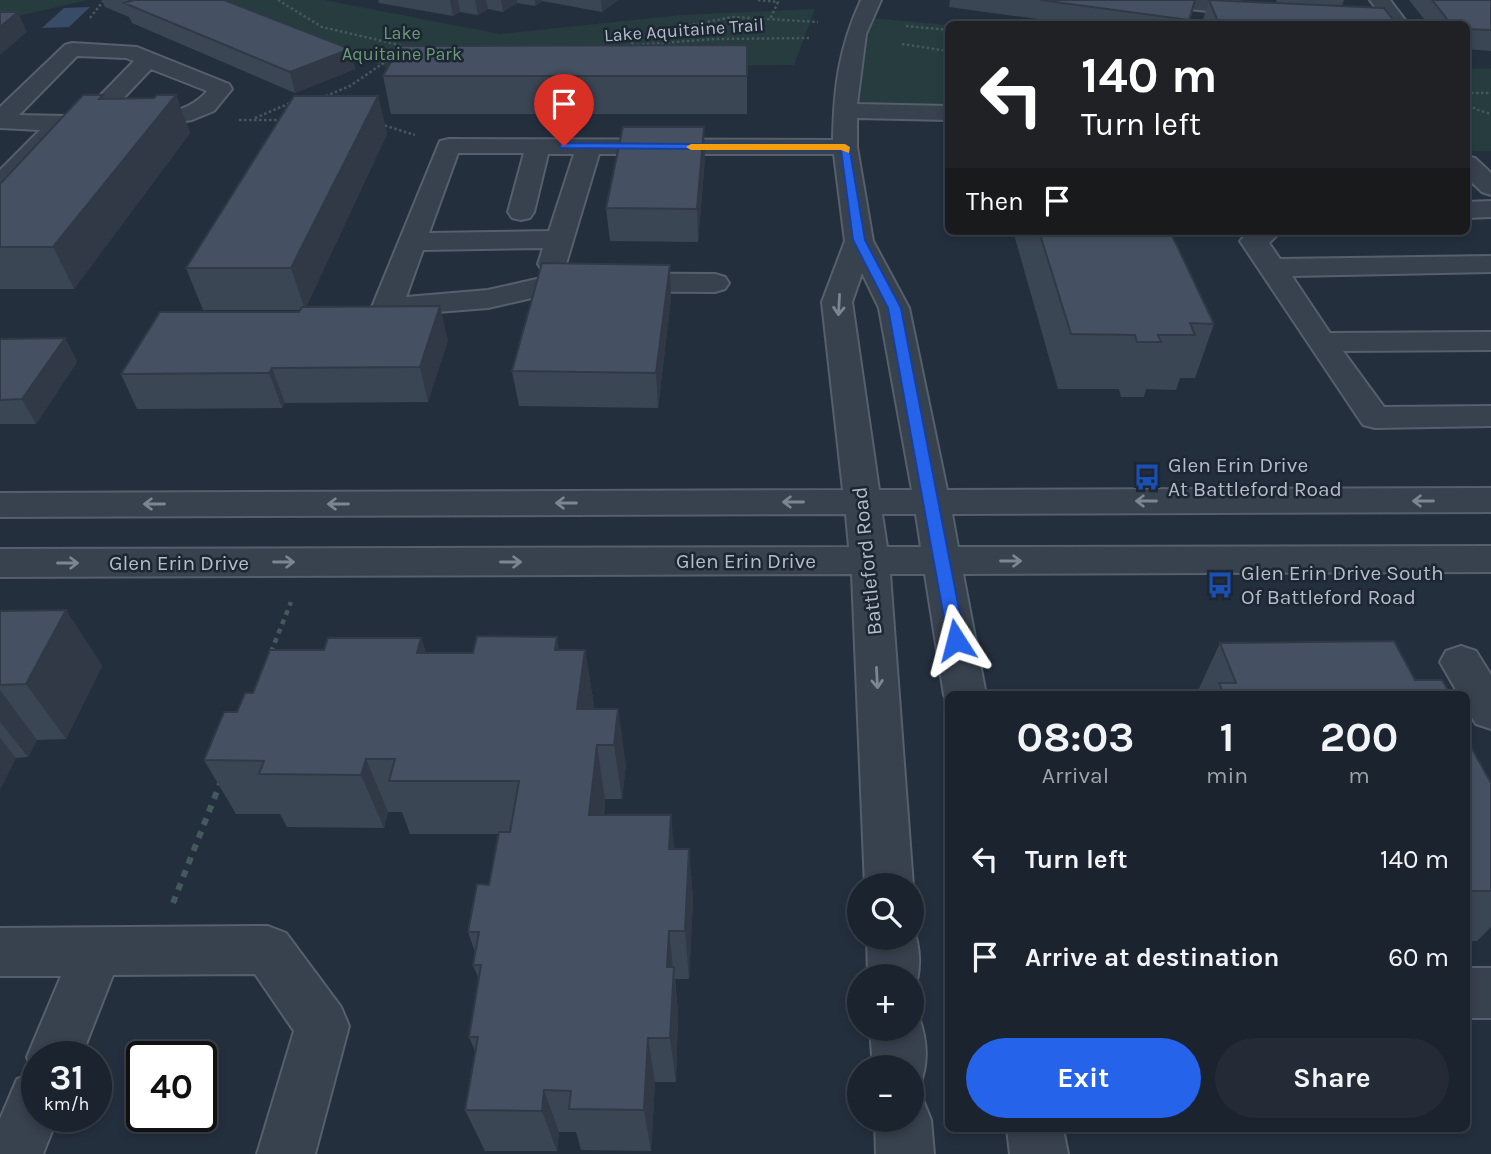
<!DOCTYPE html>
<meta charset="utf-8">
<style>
:root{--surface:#1b232e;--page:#242b36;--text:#f1f3f6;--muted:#a0a4aa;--line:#39404a;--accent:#2563eb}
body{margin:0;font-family:Karla,sans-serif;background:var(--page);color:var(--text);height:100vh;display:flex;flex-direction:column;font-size:26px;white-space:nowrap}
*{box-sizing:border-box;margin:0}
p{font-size:23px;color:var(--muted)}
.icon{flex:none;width:38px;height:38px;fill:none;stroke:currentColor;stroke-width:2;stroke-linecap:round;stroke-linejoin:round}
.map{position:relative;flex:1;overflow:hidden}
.sheet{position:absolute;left:945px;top:691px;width:525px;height:441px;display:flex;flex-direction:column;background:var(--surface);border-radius:10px;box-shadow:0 4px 10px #0003,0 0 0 2px var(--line)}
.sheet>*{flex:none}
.banner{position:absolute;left:945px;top:21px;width:525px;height:214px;border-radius:10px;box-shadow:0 4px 10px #0003,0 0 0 2px var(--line);background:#202124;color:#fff;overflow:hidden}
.buttons{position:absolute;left:847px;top:873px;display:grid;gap:14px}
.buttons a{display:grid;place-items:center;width:77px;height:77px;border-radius:50%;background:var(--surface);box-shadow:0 4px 10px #0003,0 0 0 2px var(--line);font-size:35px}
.speed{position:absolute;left:21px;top:1041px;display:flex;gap:14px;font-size:35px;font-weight:700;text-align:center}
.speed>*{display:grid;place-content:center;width:91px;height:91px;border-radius:50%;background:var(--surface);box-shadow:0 4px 10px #0003,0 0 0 2px var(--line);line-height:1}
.speed small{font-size:18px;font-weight:400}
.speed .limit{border:4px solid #111;border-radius:10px;background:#fff;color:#111}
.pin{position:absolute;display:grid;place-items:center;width:60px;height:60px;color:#fff;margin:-72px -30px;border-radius:50% 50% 50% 0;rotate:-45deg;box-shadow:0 0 7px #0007}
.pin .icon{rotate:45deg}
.me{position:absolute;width:77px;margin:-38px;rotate:351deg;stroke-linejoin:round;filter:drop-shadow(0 0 5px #0008)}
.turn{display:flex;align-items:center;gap:24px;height:147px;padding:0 21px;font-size:32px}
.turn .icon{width:91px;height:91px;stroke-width:2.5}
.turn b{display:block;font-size:49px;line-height:60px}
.then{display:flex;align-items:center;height:66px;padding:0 21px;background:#0003;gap:14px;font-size:26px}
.eta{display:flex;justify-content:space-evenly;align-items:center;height:119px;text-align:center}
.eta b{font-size:42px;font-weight:700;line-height:49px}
.button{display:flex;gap:14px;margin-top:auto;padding:14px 21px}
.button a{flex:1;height:80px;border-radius:42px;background:var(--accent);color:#fff;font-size:28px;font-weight:700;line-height:80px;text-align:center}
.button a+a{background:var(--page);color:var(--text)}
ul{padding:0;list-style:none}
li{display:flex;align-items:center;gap:21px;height:98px;padding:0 21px}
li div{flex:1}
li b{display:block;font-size:26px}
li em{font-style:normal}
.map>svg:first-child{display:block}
</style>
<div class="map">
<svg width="1491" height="1154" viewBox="0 0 1491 1154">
<rect width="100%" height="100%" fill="#242f3e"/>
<path fill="#263c3f" d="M0,0h88l-88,20z
M197,0h127l176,34 181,-19 134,-6 -21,56 -345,2 -49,5z
M861,17l87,8v87l-103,-1z
M1491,68v83h-22l-2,-82z"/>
<path fill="#394c67" d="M90,7l-21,20 -27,1 22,-20z"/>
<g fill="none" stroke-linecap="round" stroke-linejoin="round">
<g stroke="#565f6c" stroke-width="4">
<path id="minor" d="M861,0h20l-15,34 -9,70 91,2v14l-91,-2v29l16,94 36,67 38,182 544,-2v24l-539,2 6,33 533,-1v26l-528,2 23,121h-38v9l-4,-9 -19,-121h-35l23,312 -1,3v-3h-47l-13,-312 -852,3v-28l849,-2 -3,-33 -846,3v-24l843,-3 -21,-188 23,-61 -11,-87h-235l-33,110 -4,6 -10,2 -10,-2 -4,-6 5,-16 -120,2 -17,47 82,-7 75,-17 152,1 10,3 4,6 -4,6 -10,3 -152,-1 -75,17 -101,8 -10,-3 -5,-6 68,-166 9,-2 384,1c1,-53 6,-92 28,-140zM458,153h66l-16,59 4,6 9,2 9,-2 4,-6 14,-58h26l-25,77 -120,2zM862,273l17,35 33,182h-33l-27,-188zM882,514h34l5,33h-34z
M1153,0h63l45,5 7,2 3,4 -3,4 -7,2 -98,-11z
M1370,0h20l18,24h-20z
M72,43l65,4 92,37 3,5 -18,22 -22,9 -59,10 -60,1 -16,8 -48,50 -9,3v-22l40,-40 -40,-2v-21l65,-62zM77,56l49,2 8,3 -37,38 -32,17 -46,-1zM151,69l56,22c-23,29 -75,26 -108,26l14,-8z
M1466,156l9,2 16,15v22l-9,-3 -16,-15z
M1491,201v16l-25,1v-16z
M1250,231h31l-12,12 11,16 211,-3v16l-199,4 38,57 161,-1v18l-148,1 41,56 107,-1v20l-116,2 -12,-3 -123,-184z
M1461,646l15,5 15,24v54l-15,-5 -10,-16v-13h-7l-19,-33 6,-11z
M268,926l18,7 55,74 8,19 -34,128h-58l37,-123 -39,-57 -142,1 -32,82h-44v59h21l-15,38h-43v-35l17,-40 16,-6 -6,-16 34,-81h-61v-48z
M912,926c9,21 10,47 0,68v-18h-44l-1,-38h45z
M1466,968h25v50h-25z
M912,1009l4,1c11,26 14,51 3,77l-7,3v-22h-39l-3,-39h42z
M912,1095l11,5 8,20 3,34h-58l-1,-34h37z
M1007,1129h56l5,25h-58z"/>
</g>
<path stroke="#44595c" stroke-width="2.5" stroke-dasharray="2.5 2.5" stroke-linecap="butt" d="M278,0l44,27 82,19
M758,0l20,2 -8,17
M90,18l14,-18
M906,26l42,4
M631,43l32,-13 70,-13 85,5
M902,44l46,7
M622,46l93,-7 94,-1
M1466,93h25
M321,98l29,-12 48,-33
M1466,100l9,9 16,5
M255,118l40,-17
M239,120h44
M380,124l35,11"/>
<path stroke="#44595c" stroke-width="4.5" stroke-dasharray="5 5" stroke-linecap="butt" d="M271,652l20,-50"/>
<path stroke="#44595c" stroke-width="6" stroke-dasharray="7 7" stroke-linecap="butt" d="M173,903l48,-122"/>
<use href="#minor" fill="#38414e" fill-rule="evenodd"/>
</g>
<path fill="#3b4654" d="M102,0h122l126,49 5,20 -60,24 -163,-70 -3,-6 -24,-10z
M378,0h240l-16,12 -60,-11 -7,5 -18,-3 -14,9 -15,-3 -10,6 -18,-3 -7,4 -74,-13z
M950,0h246l-7,24h-115l-125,-17z
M1209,0l69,3 -2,-3h68l-2,6 54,18h-191l-2,-4z
M1409,0h82v51l-25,-2v-25h-38z
M747,45v69h-356l-8,-38z
M176,95l14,38 -116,156h-74v-105l104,-85 50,-1z
M378,96l9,38 -81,173 142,33 -20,62 -143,1 -3,5 -145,1 -16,-35 178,-62 1,-2h-97l-17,-42z
M705,158l-7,84 -88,-1 -4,-33z
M1013,231h157l44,93 -19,54h-15l-4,12 -30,-1 -2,8h-23l-2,-8h-61z
M671,298l-13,110 -139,-2 -7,-35z
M65,338l12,24 -41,62h-36v-85z
M66,610l36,56 -36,73 -29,1 -9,17 -12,1 -16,31v-178z
M421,638l5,15 159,-3 9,56 -1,3 33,55 -4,35h-17l-1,16 70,34h15l4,51 -4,79h-14l3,35 -2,68h-21l-4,69 -70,-1 -5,-18h-17l-2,19h-72l-20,-41 10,-59 -6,-14 10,-57 -6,-15 2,-13 -7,-20 21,-47 9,-51h-88l-8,-22h-14l-4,16 -97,-1 -7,-13h-44l-32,-54 33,-48 16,-19z
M1220,643l195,37 36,15h-255z
M1466,738l25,45v144l-14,14h-11z"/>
<path fill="#303945" d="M450,0h8l2,12 -7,4z
M475,0h11l2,9 -10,6z
M501,0h16v3l-14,9z
M535,0h7v1l-7,5z
M601,0h17l-16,12z
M18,12l9,20 -27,23v-28z
M350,49l5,20 -60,24 -5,-21z
M176,95l14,38 -116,156 -21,-42z
M378,96l9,38 -82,176 -14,-42z
M704,127l1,31 -7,84 -1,-33z
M670,265l1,33 -13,110 -2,-35z
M440,306l8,34 -20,62 -8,-35z
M65,338l12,24 -41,62 -14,-25z
M272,368l13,35 -3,5 -13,-35z
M66,610l36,56 -36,73 -40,-55z
M557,637l10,55 -12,-42z
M421,638l17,55 -21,-40z
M585,650l9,56 -7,58 -10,-55z
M0,690l37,50 -9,17 -28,-35z
M618,709l8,55 -4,35 -8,-54z
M0,738l16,20 -16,31z
M597,745l8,54 -7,68 -9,-52z
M366,759l22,53 -4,16 -23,-53z
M671,815l5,52 -7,-18z
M689,849l4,51 -4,79 -4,-48z
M669,931l9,83 -2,68 -6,-44 -3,-71z
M648,1038l7,44 -4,69 -7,-41z
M544,1090l15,42 -2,19 -15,-40z"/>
<path fill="#455162" stroke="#303945" stroke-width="2" d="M128,0h96l126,49 -60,23 -166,-69 7,-2z
M1040,0h155l-6,20z
M1209,0l175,8 12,16h-177z
M1432,0h59v30l-25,-1v-5h-15z
M0,12h18l-18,15z
M747,45v31h-364l17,-30z
M83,95h20l-4,4 55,-1 3,-3h19l-123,152h-53v-63z
M294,96h84l-87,172h-105z
M623,127h81l-7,82 -91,-1z
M1039,231h131l44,93 -24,-1 5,12h-37l3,7h-24l-2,-7 -64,-1z
M542,263l128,2 -14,108 -144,-2z
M440,306l-20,61 -148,1 -3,5 -148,1 39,-62h139l3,-5z
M65,338l-43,61 -22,1v-61z
M66,610l-40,74 -26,1v-74z
M477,636l80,1 -2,13h30l-8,59h41l-4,36h-17l-8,70h82l-2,34h20l-4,82h-16l-2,36h7l-4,71h-22l-4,72 -75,-1 2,-18 -27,-1 -2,21 -77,-1 13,-73h-9l12,-72h-8l6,-33h-11l9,-48 12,1 10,-53h11l9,-51h-130l6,-22h-29l-5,16 -102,-1 5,-13 -60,-1 20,-48h13l8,-19h8l17,-43h54l4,-12h93l-4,15h56z
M1394,641l21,39h27l9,15h-227l-5,-12h17l-16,-40z
M1466,738l25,45v108h-25z"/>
<defs><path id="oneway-shaft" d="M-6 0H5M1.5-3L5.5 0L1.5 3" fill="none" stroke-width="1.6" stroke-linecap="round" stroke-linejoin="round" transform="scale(1.75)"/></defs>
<g stroke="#7c8592">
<use href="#oneway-shaft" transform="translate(839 305) rotate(93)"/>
<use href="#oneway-shaft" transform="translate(1146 501) rotate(180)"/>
<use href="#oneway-shaft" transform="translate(1423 501) rotate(180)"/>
<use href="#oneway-shaft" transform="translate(793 502) rotate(180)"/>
<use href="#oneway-shaft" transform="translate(566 503) rotate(180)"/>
<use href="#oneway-shaft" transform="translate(154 504) rotate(180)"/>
<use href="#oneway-shaft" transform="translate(338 504) rotate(180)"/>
<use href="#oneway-shaft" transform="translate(1011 561)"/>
<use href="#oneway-shaft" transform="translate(284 562)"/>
<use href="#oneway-shaft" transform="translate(511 562)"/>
<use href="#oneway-shaft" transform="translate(68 563)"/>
<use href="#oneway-shaft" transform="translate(877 678) rotate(87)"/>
</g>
<path fill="#2563eb" stroke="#184099" stroke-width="2" d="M564,143l285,2 16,95 36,68 64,332 -3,4 -6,2 -8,-6 -60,-332 -35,-68 -12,-90 -281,-2v-4z"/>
<path fill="#f59e0b" d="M845,144l5,3 -1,6 -8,-3h-150l-5,-3 5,-3z"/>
<defs>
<g id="bus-bare" transform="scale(2.1)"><path d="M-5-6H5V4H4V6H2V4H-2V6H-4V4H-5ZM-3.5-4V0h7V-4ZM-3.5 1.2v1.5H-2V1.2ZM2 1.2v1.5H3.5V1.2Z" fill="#1a4fb4" stroke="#1d2633" stroke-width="2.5" paint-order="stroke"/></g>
</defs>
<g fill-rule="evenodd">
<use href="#bus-bare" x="1147" y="477"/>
<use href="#bus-bare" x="1220" y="585"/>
</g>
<g text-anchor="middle" stroke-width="5" stroke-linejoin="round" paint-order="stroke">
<g font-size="18" fill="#b4bcc9" stroke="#1d2633">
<text transform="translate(684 30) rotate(-4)" y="6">Lake Aquitaine Trail</text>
</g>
<g font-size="18" fill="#6b9a76" stroke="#1d2633">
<text x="402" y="39">Lake<tspan x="402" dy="21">Aquitaine Park</tspan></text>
</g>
<g font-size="21" fill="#b4bcc9" stroke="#1d2633" text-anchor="start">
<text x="1168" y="472">Glen Erin Drive<tspan x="1168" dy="24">At Battleford Road</tspan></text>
<text x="1241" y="580">Glen Erin Drive South<tspan x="1241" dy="24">Of Battleford Road</tspan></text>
</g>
<g font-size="21" fill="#b4bcc9" stroke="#1d2633">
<text x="746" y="568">Glen Erin Drive</text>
<text transform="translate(867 561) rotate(-96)" y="7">Battleford Road</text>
<text x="179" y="570">Glen Erin Drive</text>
</g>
</g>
</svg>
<div class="buttons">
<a><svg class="icon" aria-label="search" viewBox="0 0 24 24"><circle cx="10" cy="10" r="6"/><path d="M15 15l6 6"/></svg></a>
<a>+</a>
<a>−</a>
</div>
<div class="speed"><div>31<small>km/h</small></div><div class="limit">40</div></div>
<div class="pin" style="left:564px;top:146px;background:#d93025"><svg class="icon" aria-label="arrive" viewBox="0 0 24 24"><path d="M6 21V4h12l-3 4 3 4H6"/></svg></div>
<svg class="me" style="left:956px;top:640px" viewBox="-20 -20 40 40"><path d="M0-17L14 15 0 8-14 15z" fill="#2563eb" stroke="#fff" stroke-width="4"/></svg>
<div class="banner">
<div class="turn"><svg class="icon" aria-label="left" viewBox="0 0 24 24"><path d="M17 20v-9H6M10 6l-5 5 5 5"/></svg><div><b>140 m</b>Turn left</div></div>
<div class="then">Then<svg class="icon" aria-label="arrive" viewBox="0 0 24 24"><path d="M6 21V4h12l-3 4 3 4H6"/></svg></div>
</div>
<section class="sheet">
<div class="eta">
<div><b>08:03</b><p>Arrival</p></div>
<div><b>1</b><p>min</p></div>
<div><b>200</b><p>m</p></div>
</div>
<ul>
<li><svg class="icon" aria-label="left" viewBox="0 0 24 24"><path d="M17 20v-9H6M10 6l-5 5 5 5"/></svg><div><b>Turn left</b></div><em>140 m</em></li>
<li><svg class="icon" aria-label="arrive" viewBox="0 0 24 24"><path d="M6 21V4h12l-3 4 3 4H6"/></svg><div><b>Arrive at destination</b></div><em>60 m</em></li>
</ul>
<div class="button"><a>Exit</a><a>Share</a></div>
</section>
</div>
